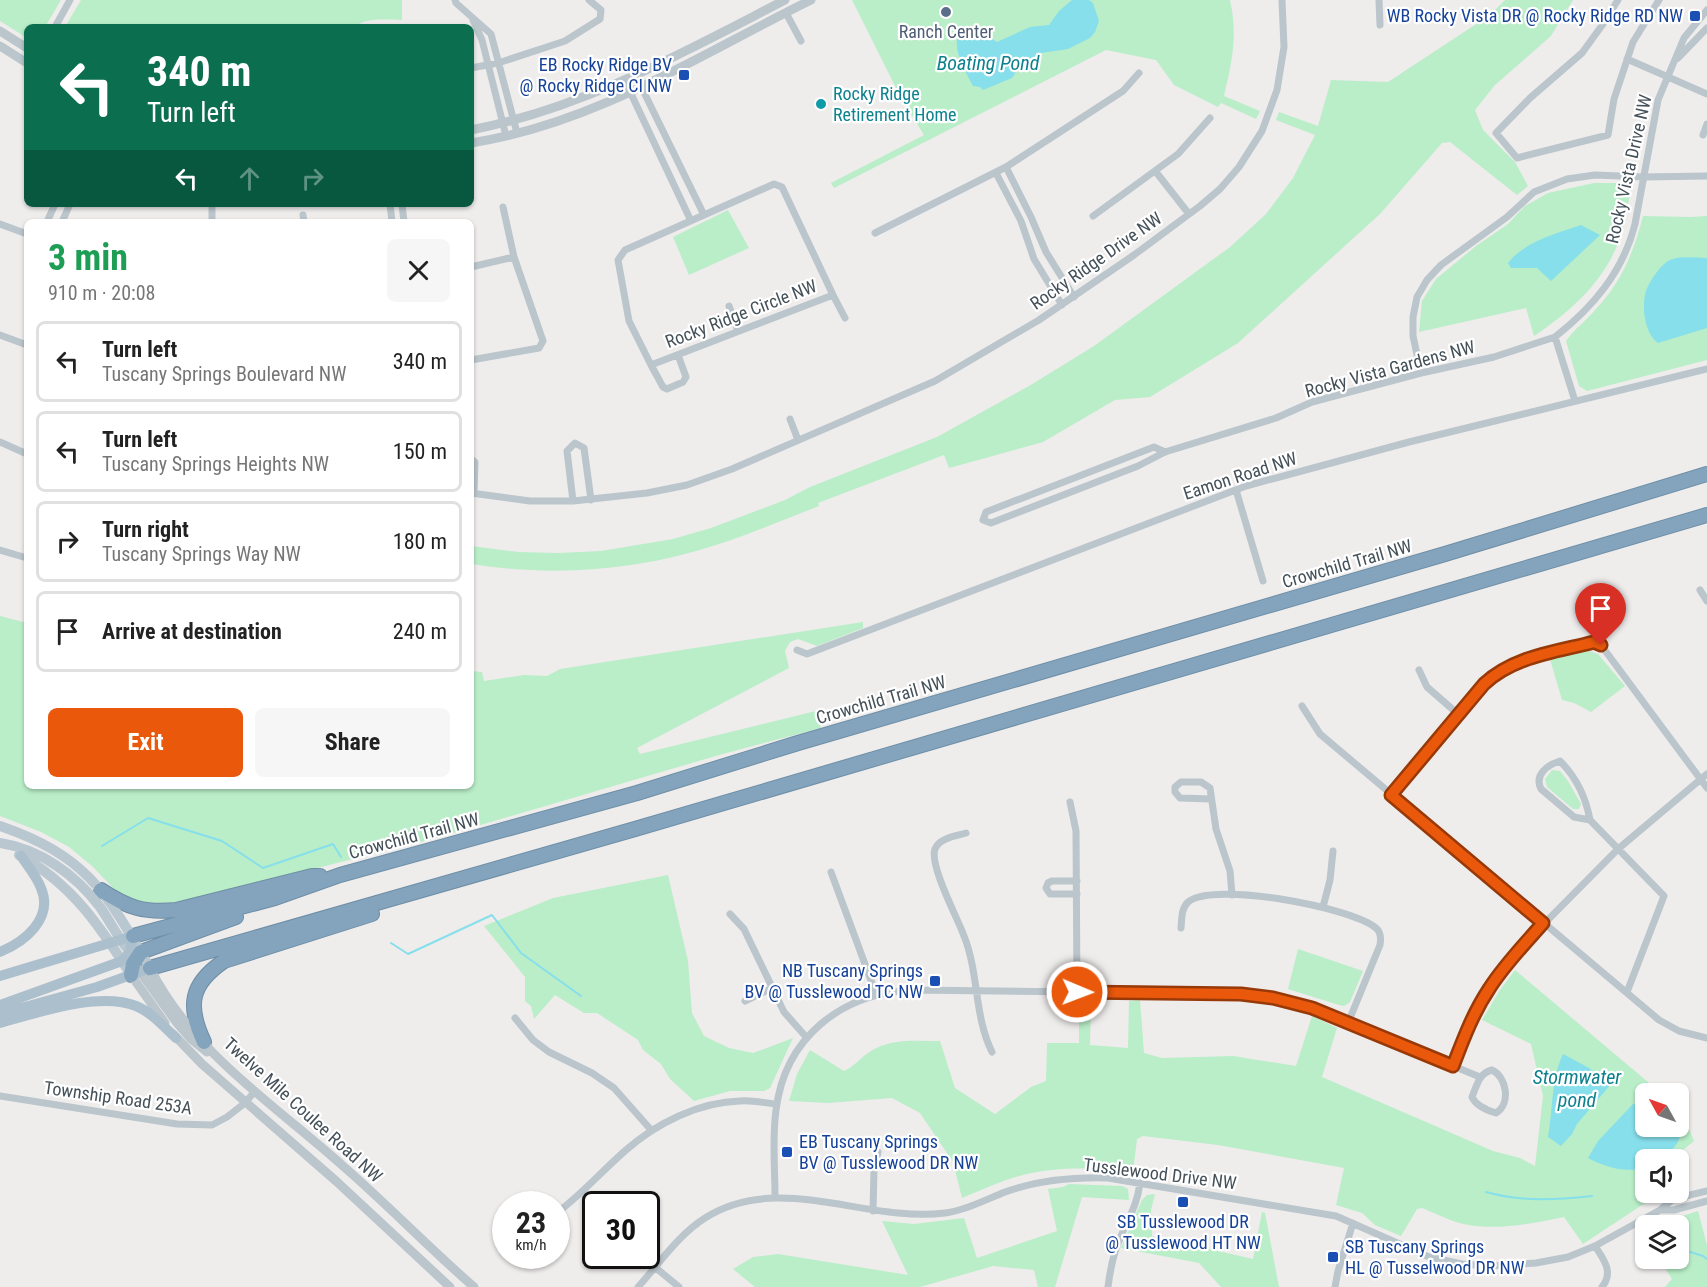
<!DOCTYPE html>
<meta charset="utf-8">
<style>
:root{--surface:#fff;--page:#f6f6f6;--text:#222;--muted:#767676;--line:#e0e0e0;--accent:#ea580c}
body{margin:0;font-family:"Roboto Condensed",sans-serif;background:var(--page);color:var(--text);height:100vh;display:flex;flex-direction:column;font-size:22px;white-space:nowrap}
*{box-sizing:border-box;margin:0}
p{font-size:20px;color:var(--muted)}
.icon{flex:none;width:33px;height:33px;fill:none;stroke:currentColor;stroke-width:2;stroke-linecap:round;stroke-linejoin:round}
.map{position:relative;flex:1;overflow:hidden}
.side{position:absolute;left:24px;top:219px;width:450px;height:570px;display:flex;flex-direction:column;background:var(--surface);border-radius:9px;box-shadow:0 2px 4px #0004}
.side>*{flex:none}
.guide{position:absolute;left:24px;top:24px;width:450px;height:183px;border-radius:9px;box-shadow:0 2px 4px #0004;background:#0b6e4f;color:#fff;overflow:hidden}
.needle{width:39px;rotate:310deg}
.tools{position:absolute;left:1635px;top:1083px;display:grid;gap:12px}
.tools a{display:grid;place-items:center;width:54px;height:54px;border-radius:9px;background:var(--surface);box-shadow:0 2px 4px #0004;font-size:30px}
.speed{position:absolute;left:492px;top:1191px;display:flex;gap:12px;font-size:30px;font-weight:700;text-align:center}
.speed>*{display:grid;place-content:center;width:78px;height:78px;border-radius:50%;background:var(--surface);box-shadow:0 2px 4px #0004;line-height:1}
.speed small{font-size:15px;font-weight:400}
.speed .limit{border:3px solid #111;border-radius:9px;background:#fff;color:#111}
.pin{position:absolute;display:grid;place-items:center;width:51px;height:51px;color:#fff;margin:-62px -26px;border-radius:50% 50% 50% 0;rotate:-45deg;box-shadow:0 0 6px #0007}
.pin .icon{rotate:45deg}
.me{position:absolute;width:66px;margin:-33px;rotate:91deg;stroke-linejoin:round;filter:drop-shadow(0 0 4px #0008)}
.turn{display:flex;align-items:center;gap:21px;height:126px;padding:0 24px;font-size:27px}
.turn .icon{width:78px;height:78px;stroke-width:2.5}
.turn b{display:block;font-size:42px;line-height:51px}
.lanes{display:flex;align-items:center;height:57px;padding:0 24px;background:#0003;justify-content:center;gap:30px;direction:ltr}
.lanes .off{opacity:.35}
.round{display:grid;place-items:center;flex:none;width:63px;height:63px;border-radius:9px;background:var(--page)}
.overview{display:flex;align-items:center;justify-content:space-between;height:102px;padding:0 24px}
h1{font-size:36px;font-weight:700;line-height:45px;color:#1e9e55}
.primary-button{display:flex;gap:12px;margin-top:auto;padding:12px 24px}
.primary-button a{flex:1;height:69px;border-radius:9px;background:var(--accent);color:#fff;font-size:24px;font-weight:700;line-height:69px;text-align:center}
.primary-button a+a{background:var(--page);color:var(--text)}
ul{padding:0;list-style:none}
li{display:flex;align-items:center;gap:18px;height:81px;margin:0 12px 9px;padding:0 12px;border:3px solid var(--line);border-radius:9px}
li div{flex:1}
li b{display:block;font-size:22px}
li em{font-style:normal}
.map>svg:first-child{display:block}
</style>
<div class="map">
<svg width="1707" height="1287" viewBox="0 0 1707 1287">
<rect width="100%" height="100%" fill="#efecec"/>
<path fill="#b9eec8" d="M0,0h61l-16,27h-18v11l-27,-17z
M81,0h321v20c-15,0 -36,-3 -48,7h-289z
M852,0h378c8,36 2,61 -6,96l36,15 -4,8 -35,-16 -3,4 -44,-22 -18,-25 -50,-10 -272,138 -3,-5 93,-48 -23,-37z
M1505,0h68l-22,36 -56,49 -20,25 8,20 32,32 13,24 -11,9 -67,-53 -8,1 -62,71 -142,129 -88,54 -35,3 -72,42 -90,25 -4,1 -5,-13 -126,48 1,3c-34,13 -68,28 -103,39 -80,26 -163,32 -245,19v-18l48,6 39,1 43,-2 72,-12 38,-11 74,-28 25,-13 127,-50 92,-51 65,-40 136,-99 36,-33 27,-36 22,-43 -39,-15 3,-8 39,14 13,-46 57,2 102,-67z
M1594,183h28l7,7 1,5c-3,12 -4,25 -8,37 -14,46 -49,78 -88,104l-8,-28 -107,24 3,-31 14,-22 40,-33 32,-22 17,-18 23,-13z
M728,210l21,38 -60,27 -16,-38z
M1643,216l48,1 16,-1v144l-120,31 -8,-5 -13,-45c8,-12 20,-20 29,-31 26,-27 39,-58 48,-94z
M0,616l27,7v163h444v-115l11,1 2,9 40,-6 23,1 13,-7 303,-47v6l-46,18 -19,-7 -8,3 -5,9 4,17 -152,80 3,6 176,-43 5,17 -102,27 -283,83 -221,56 -56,11 -26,-3 -16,-10 -25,-26 -23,-19 -28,-15 -41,-16z
M1589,651l9,3 27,32 -34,26 -17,-9 -12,-3 -12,-41z
M1552,770l8,1 8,10 13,23 -2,5h-6l-26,-22 -2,-8z
M668,875l20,86 4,52 12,23 25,12 24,5 40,-15 -23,50 -6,3h-34l-36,10 -24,-22 -9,-15 -18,-14 -5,-10 -41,-27h-13l-29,-18 -21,24 -3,-13 -6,-5v-24l-41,-51 69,-28z
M1298,949l65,22 -13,31 -6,4 -5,-1 -51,-16z
M1515,970l146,123 -15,1v32h32l1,-17 3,3 12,29 -22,18 -26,1v32l22,1 -26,12 -59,39 -19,-27c-35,7 -76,16 -111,4 -11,-4 -21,-9 -31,-13l-5,1 -16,27 -26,-11 -13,-12 -26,-8 8,-37 -126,-23 -75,-9 -6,3 -4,33c-37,-4 -73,-6 -110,3 -20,5 -41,15 -61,23l-9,-36 -33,-49 -28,-15 -64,5 -39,-2 8,-27 13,-24 34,21c10,-4 17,-14 27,-20 20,-13 46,-10 69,-10l15,47 40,26 36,-27 15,-6 1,-38h32v-41l12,-1 -1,44 38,3 1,-47 11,-1 4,53 18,5 71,-2 63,10 16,-50 25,12 -15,49 171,74 27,7 15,8 8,-70 -12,-52 -49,-24 18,-30z
M1069,1184l53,2 6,3 1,11 -47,-3 -27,90h-17l-4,-17 -41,-4 -73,21h-165l-22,-18 20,-12 25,-3 130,21 -26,-54 32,3 50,-6 13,40 80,-27 -9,-42 15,-2z
M1155,1194l-4,16 1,26 101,23 9,-47 3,1 14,74h-58l-22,-24 -78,-15 21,-48 5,-5z
M1698,1211l9,34v42h-42l7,-8 -13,-20 19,-1v-32l-24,-1z"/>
<path fill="#86dfeb" d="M1072,0h17l4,3 6,18 -4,11 -5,6 -22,11 -27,4 -20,12 -9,13 -29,12 -3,-3 -7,-1c-9,-17 -26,-44 -9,-60l18,6 8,-1 1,7 6,4 33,-15 19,-2 10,-14z
M1581,225l19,10 -49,46 -14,-13h-26l-3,-5c17,-22 48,-29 73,-38z
M1707,258v70l-49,15c-13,-9 -16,-33 -13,-48 2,-11 17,-34 28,-36 10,-3 24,-1 34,-1z
M1563,1054l26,14 23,15 -35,41 -5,10 -11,12 -13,-9c5,-27 3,-58 15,-83z
M1633,1104l12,2 1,20 33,-1c7,20 -16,35 -33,35l-1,7c-17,7 -41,0 -57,-9l10,-17z"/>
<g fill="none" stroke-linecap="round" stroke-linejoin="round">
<path stroke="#86dfeb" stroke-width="2" d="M102,846l46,-28 74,23 41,27 70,-24 8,13
M391,943l17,11 84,-39 29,38 60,43
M1486,1192c35,10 69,8 106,4
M1678,1248l25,8 4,3"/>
<g stroke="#6e8fa7" stroke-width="16">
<path id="motorway" d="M101,890c27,18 43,23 75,20l136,-34h8
M133,936l142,-38 65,-23 297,-82 161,-50 647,-189 262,-80
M150,968l485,-139 1072,-314
M131,975l2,-11 8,-12 95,-35
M204,1042c-17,-36 -14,-58 20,-81l148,-47"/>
</g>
<path stroke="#bac5cc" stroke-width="7" d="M455,0l1,3 35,31 26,99
M1379,0l1,25
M1618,0l-15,24 -21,29 -52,45 -34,35 21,25 91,-23 6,-36 19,-57 26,-42
M786,13l15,28
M473,20l9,20 24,96
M55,27l15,-27
M1678,58l29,-30
M1627,59l80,35
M471,68l27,-5 67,-22 35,-22 1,-9 -12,-10
M636,76l68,139
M625,81l66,140
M1703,135l4,-11
M1006,167l25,50 15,35 28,45
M1156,172l33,42
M996,173l25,48 13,38 28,46
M774,184l8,3 51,108 -182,70 -22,-44 -11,-61 7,-10z
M390,204l2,18
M402,204l2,18
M503,207l11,50
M303,215l1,7
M1093,216l85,-62 32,-36
M47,222l8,-18
M62,222l8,-18
M212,222v-18
M0,224l27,10
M875,233l131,-66 117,-76 16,-18
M471,267l43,-10 29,84 -4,7 -68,12
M833,295l12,23
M729,306l9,25
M0,335l27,10
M651,365l12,22 4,2 16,-7 3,-5 -8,-22
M1421,373l-8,-37v-19l4,-20 10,-17 14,-15 66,-48 27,-25 33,-13 28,-4 48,2 64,-1
M1575,401l-20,-64c38,-30 68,-65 80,-113l23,-124 26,-62 23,-28
M790,419l8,21
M0,442l27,12
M1165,452l-11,-5 -168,65 -3,8 8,3 147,-57 27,-14 111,-34 36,-16 109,-29 73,-16 61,-20
M471,459l4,3 -1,31
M1236,490l27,91
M471,493l59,8h43l74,-8 40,-8 45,-16 203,-88 104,-61 95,-65 66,-49 20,-17 19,-22 23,-36 15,-41 7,-43 -2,-47
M573,501l-6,-50 8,-8 9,5 7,52
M0,550l27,8
M1700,590l7,11
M797,650l10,4 439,-168 163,-44 298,-73
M1419,670l8,17 31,27
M1302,706l18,28 339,286 20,11 28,7
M1391,795l93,-111c30,-29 72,-32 110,-42l7,3 106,143
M1211,799l-31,-1 -5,-6v-5l6,-5h20l9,6 6,41 14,42 2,24
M1070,802l6,29 1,161
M1590,820l-16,-3 -33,-28c-7,-14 6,-24 19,-28 16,16 26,37 30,59l74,76 -37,96
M966,833c-10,3 -27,5 -31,16 -6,16 23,70 29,87 15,37 10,80 28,116
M831,872l45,122
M1077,894h-27l-4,-6 2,-5 4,-2h25
M1323,907l7,-27 3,-29
M730,914l14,15 40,83 23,26
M1181,928c1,-10 0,-19 7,-26 25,-21 163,5 188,26 5,4 5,11 4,17l-32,78
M745,1001l27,-13
M515,1018l18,22 16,12 43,21 22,15 38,43
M1453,1066l21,-51 13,-24 35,-45 96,-97 89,-75
M1492,1070c15,7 19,34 4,43 -10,-3 -20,-7 -24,-16 5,-12 7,-24 20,-27z
M0,1096l177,28 35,1 15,-8 18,-14 10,-12
M775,1197c0,-29 -3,-59 1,-87 9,-72 64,-116 135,-120l330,4 32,3 39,11 168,69
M1660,1210h14l33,-9
M873,1211l1,-41 4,-18
M558,1212c25,-19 45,-42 68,-62 31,-27 73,-48 114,-49 12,-1 25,2 37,3
M1595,1246c9,14 19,26 7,41
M656,1268l23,19
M638,1287c21,-23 40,-52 67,-69 73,-47 160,5 240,-5 21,-3 40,-13 60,-21 33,-12 68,-15 103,-14l228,38 93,41 33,7 26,2 48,-3 32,-6 27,-11 65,-36 13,-11 34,-8
M1108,1287c2,-16 5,-32 11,-46 8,-21 18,-34 21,-58
M1335,1287l3,-16 15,-48"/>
<path stroke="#bac5cc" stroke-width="9" d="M0,31l27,17
M0,46l27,17
M471,130c113,-22 213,-78 314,-130
M471,143c124,-19 230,-89 340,-143
M136,966l41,57 14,16 16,13
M150,968c42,84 125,137 193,198 45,39 86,82 131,121
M131,975l34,48
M173,1034l29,30 134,117 114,106"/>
<path stroke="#b9c7d1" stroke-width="10" d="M0,826c87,30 106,66 150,142
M0,843c40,6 76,32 100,64 12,17 20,36 35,50
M19,855c52,28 81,71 112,120"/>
<path stroke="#abbfcc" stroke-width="10" d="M0,952c24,-10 54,-33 41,-64 -4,-11 -13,-22 -20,-32
M0,976l133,-40 -3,16 -8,9 -122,44
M0,1014l97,-27 53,-19
M0,1023c37,-10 99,-32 136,-17 15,6 28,21 40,32"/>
<use href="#motorway" stroke="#83a4bc" stroke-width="14"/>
</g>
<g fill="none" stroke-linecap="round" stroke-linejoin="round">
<g stroke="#983908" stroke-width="15">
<path id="route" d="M1077,992l164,2 32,4 39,10 141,58c10,-26 20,-53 36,-77 15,-24 35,-44 54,-66l-152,-128 93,-111c30,-28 72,-32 110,-42l7,3"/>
</g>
<use href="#route" stroke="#ea580c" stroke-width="10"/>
</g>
<circle fill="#5c6f8a" stroke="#fff" stroke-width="2" cx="946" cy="12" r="6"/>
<g fill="#1a4fb4" stroke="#fff" stroke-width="2">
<rect x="1689" y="10" width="12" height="12" rx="3"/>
<rect x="678" y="69" width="12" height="12" rx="3"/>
<rect x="929" y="975" width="12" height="12" rx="3"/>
<rect x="781" y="1146" width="12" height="12" rx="3"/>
<rect x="1177" y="1196" width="12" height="12" rx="3"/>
<rect x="1327" y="1251" width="12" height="12" rx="3"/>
</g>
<circle fill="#0f9aa8" stroke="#fff" stroke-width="2" cx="821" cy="104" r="6"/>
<g text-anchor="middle" stroke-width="4.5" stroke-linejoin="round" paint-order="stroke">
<g font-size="18" fill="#164399" stroke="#fff" text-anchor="end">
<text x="1683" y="22">WB Rocky Vista DR @ Rocky Ridge RD NW</text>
<text x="672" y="71">EB Rocky Ridge BV<tspan x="672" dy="21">@ Rocky Ridge CI NW</tspan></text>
<text x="923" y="977">NB Tuscany Springs<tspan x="923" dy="21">BV @ Tusslewood TC NW</tspan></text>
<text x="799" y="1148" text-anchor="start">EB Tuscany Springs<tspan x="799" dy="21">BV @ Tusslewood DR NW</tspan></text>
<text x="1183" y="1228" text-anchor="middle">SB Tusslewood DR<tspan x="1183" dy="21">@ Tusslewood HT NW</tspan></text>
<text x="1345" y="1253" text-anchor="start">SB Tuscany Springs<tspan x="1345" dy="21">HL @ Tusselwood DR NW</tspan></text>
</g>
<g font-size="18" fill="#4e5e75" stroke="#fff">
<text x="946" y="38">Ranch Center</text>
</g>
<g font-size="18" fill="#0d838f" stroke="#fff" text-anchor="start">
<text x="833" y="100">Rocky Ridge<tspan x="833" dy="21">Retirement Home</tspan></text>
</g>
<g font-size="18" fill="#455159" stroke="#fff">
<text transform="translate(1629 169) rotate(-77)" y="6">Rocky Vista Drive NW</text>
<text transform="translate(1096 261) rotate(-35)" y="6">Rocky Ridge Drive NW</text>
<text transform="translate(741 314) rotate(-21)" y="6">Rocky Ridge Circle NW</text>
<text transform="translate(1390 369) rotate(-15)" y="6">Rocky Vista Gardens NW</text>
<text transform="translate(1240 476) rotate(-18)" y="6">Eamon Road NW</text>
<text transform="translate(1347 564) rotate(-16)" y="6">Crowchild Trail NW</text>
<text transform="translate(881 700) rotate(-16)" y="6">Crowchild Trail NW</text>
<text transform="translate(414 836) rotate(-15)" y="6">Crowchild Trail NW</text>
<text transform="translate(118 1098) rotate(8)" y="6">Township Road 253A</text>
<text transform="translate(303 1110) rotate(42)" y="6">Twelve Mile Coulee Road NW</text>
<text transform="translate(1160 1174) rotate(7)" y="6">Tusslewood Drive NW</text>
</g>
<g font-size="20" font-style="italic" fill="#0d808e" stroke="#fff">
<text x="988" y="70">Boating Pond</text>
<text x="1577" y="1084">Stormwater<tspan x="1577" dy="23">pond</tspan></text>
</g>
</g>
</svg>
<div class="tools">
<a><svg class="needle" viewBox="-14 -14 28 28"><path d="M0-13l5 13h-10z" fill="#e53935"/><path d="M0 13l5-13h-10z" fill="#767676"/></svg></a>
<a><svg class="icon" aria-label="sound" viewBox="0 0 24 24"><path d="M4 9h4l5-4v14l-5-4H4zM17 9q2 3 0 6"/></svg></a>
<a><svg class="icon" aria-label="layers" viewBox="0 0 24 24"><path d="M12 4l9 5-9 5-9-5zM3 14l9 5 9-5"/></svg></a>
</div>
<div class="speed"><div>23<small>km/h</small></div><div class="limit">30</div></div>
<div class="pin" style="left:1601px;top:645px;background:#d93025"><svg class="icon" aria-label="arrive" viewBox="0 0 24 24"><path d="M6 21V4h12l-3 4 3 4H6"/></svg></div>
<svg class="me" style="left:1077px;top:992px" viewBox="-20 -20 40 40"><circle r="17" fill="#ea580c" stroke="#fff" stroke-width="3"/><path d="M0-11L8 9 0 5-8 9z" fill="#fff"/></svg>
<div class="guide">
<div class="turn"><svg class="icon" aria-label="left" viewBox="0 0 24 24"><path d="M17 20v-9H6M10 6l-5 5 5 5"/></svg><div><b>340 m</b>Turn left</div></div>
<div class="lanes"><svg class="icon" aria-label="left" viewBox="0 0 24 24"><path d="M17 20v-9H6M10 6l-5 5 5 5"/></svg><svg class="icon off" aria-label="ahead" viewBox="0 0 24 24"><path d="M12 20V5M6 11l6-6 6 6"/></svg><svg class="icon off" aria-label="right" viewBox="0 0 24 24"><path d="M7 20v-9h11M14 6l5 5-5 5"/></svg></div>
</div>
<section class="side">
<div class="overview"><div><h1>3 min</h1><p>910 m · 20:08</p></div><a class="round"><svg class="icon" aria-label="close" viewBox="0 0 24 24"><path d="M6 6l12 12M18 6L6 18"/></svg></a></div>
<ul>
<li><svg class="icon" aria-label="left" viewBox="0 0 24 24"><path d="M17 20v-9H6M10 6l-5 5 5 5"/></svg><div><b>Turn left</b><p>Tuscany Springs Boulevard NW</p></div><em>340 m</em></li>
<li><svg class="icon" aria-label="left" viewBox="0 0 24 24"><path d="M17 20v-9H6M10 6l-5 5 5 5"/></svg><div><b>Turn left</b><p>Tuscany Springs Heights NW</p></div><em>150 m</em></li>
<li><svg class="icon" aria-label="right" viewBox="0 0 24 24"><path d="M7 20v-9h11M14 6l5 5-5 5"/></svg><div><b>Turn right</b><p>Tuscany Springs Way NW</p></div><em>180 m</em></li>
<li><svg class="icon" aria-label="arrive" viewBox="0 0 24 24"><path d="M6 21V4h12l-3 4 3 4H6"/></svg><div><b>Arrive at destination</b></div><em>240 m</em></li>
</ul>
<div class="primary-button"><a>Exit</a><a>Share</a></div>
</section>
</div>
